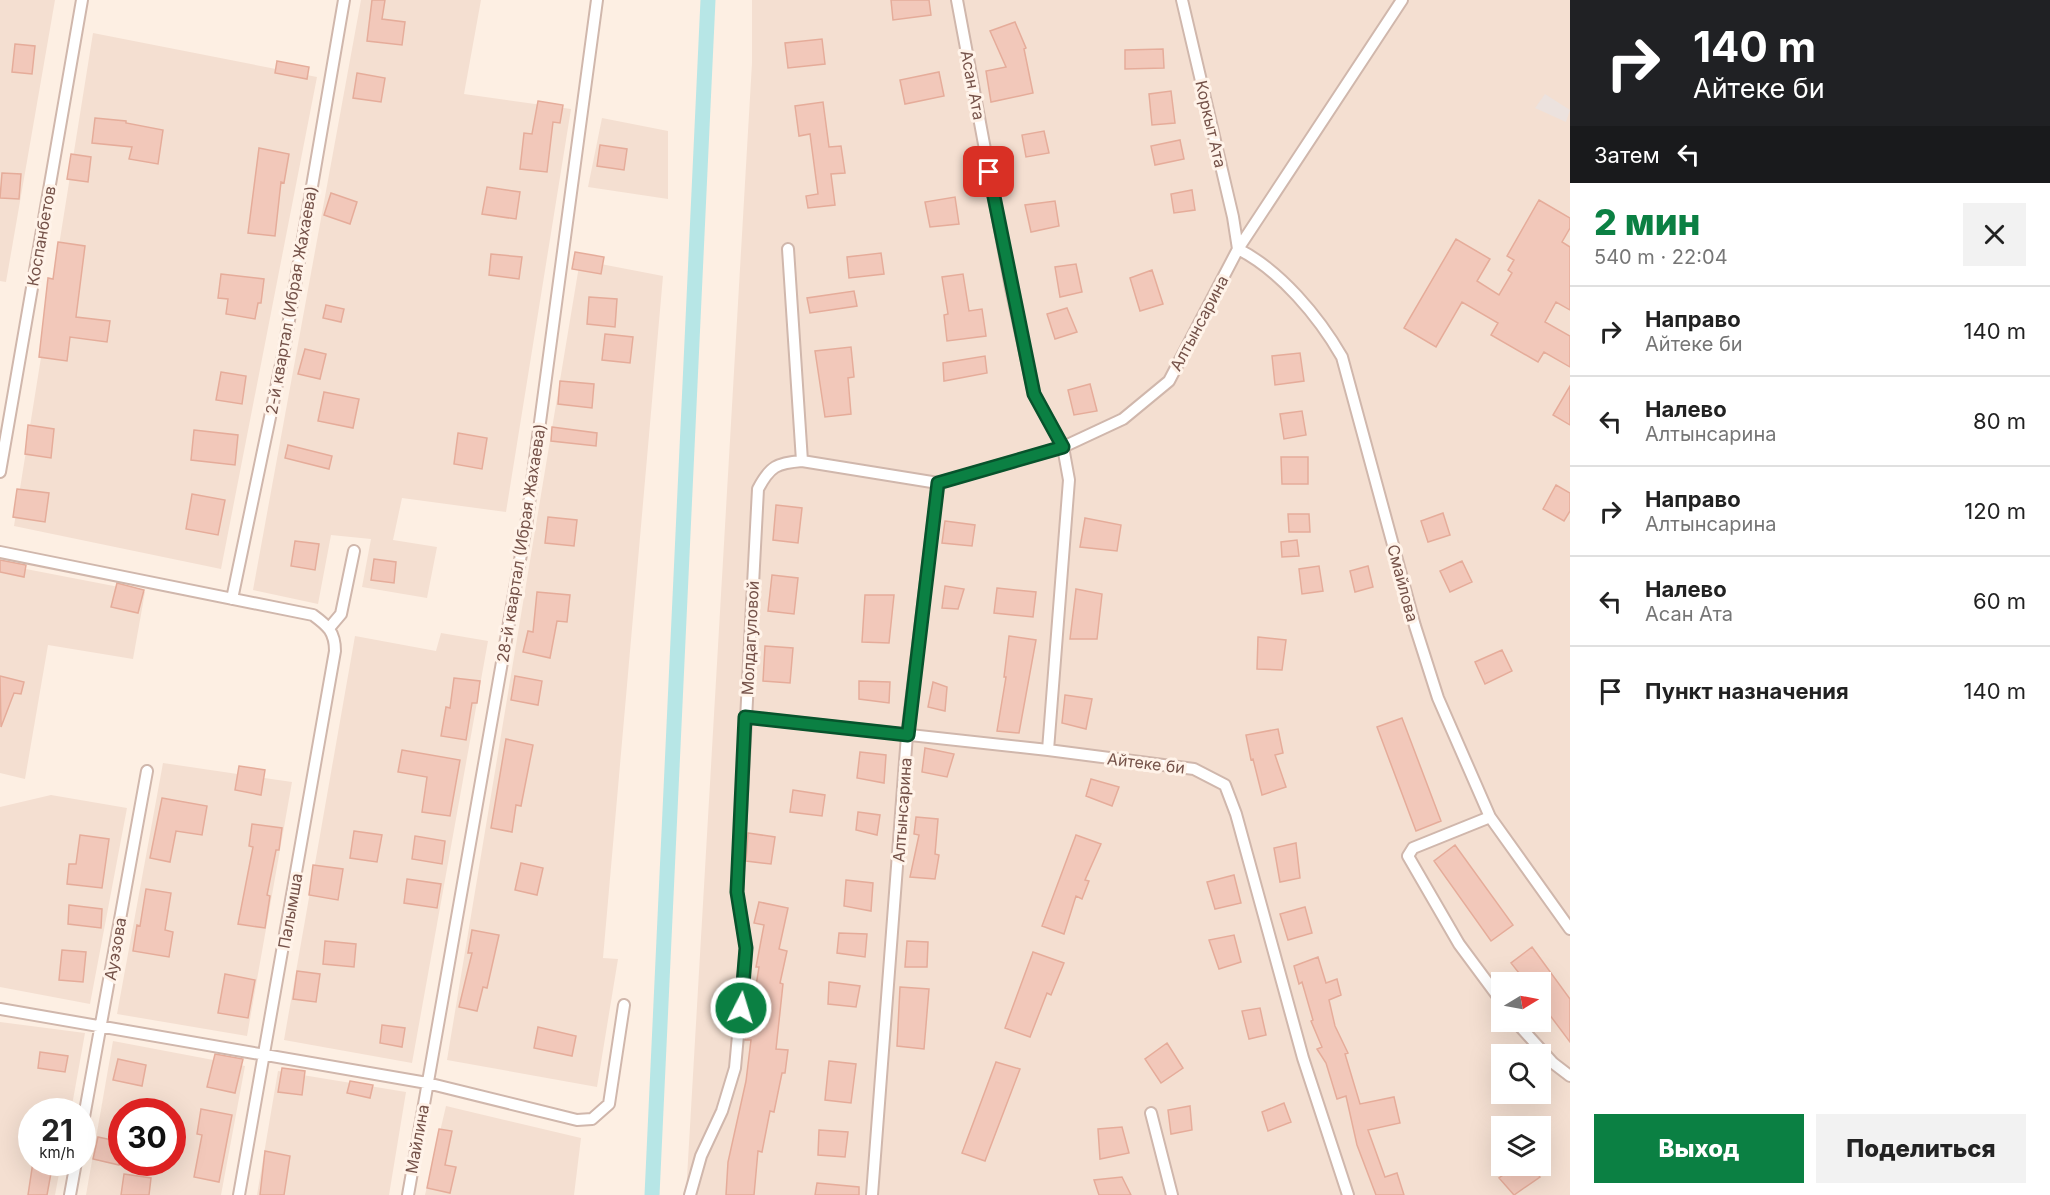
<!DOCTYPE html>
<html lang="ru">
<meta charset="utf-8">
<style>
:root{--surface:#fff;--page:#f2f2f2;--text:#222;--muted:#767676;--line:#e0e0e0;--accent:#0b8043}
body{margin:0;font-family:Inter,sans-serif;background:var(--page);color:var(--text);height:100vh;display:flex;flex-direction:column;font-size:22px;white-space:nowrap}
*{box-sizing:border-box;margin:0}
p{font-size:20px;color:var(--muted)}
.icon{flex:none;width:33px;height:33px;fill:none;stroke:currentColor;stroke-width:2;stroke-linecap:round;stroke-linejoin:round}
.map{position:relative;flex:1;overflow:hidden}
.details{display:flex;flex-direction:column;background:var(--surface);width:480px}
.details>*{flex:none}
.banner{background:#202124;color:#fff;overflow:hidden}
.needle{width:39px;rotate:80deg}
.fabs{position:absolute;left:1491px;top:972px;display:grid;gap:12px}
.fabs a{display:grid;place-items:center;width:60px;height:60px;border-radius:0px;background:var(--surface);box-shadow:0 6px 24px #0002;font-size:30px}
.speed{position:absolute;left:18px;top:1098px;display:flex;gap:12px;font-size:30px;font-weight:700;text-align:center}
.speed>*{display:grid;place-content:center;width:78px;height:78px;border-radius:50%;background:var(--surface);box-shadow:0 6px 24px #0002;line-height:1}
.speed small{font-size:15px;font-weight:400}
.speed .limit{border:9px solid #d22;background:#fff;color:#111}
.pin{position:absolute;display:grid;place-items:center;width:51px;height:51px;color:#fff;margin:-26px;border-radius:12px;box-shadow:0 3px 9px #0006}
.me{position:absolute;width:66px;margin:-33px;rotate:5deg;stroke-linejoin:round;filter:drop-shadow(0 0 4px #0008)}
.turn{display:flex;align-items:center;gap:21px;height:126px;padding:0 24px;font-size:27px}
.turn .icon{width:78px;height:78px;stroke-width:2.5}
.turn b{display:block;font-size:42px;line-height:51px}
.then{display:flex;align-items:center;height:57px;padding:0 24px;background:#0003;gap:12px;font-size:22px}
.round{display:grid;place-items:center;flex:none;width:63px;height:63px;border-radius:0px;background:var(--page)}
.overview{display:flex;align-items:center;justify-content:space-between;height:102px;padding:0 24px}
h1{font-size:36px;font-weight:800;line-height:45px;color:var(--accent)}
.action{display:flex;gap:12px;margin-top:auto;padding:12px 24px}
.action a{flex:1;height:69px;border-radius:0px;background:var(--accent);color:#fff;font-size:24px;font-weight:800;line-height:69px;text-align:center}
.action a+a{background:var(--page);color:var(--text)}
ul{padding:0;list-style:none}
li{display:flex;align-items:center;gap:18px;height:90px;padding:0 24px;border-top:2px solid var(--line)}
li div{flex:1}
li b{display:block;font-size:22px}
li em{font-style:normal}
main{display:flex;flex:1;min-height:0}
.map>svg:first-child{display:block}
</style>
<main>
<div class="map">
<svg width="1570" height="1195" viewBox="0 0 1570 1195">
<rect width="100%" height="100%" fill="#fdefe3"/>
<path fill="#f4dfd1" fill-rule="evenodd" d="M0,0h55l-49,282 -6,-1z
M361,0h120l-17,94 107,15 -65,403 -104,-14 -9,42 44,7 -10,51 -65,-11 9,-48 -40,-4 -13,69 -65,-14z
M752,0h818v1195h-884l66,-1132zM1502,982h38v40h-38zM1502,1054h38v40h-38zM1502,1126h38v40h-38z
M93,33l224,44 -96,492 -207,-43z
M602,118l66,13v68l-80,-12z
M580,260l83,16 -60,682 15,1 -21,128 -150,-27z
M0,564l145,28 -12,67 -85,-14 -23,134 -25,-6z
M441,633l47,8 -76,422 -128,-23 71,-404 81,15z
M163,763l129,19 -45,254 -130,-22z
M51,795l76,13 -37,196 -90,-17v-180z
M0,1022l85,11 -14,78 -39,1v50l29,1 -6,32h-55z
M113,1041l132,25 -24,129h-135zM122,1112h50v50h-50z
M278,1071l128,21 -17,103h-132z
M446,1106l135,32 -7,57h-149z"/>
<path fill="#ece2de" d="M1545,94l25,16 -4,12 -31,-14z"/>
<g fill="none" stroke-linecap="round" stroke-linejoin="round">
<path stroke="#b7e6e6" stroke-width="15" d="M652,1195l56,-1195"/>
</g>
<path fill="#f2c8ba" stroke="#e5ac9a" stroke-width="1.5" d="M372,0h13l-3,19 23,3 -3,23 -35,-4z
M891,0h38l2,15 -38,5z
M1015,22l11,26 -2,1 9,44 -42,9 -5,-31 20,-4 -16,-36z
M822,39l3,25 -37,4 -3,-25z
M15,44l20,2 -3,28 -20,-2z
M1163,49l1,19 -39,1v-19z
M277,61l32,6 -2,12 -32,-6z
M939,72l5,24 -39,8 -5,-24z
M357,73l28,5 -4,24 -28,-4z
M1171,91l4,32 -23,2 -3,-31z
M538,101l25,4 -3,18 -7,-1 -6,50 -27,-3 4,-36 8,1z
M823,102l6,45 12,-1 4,27 -14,1 4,31 -27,3 -2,-12 12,-2 -8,-60 -11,2 -4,-30z
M95,118l31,3v2l37,7 -5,34 -29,-5 3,-12 -40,-4z
M1044,131l5,22 -23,4 -4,-22z
M1180,140l4,19 -29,6 -4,-19z
M600,145l27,4 -3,21 -27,-4z
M259,148l30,6 -5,29 -3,-1 -6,54 -27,-3z
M71,154l20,3 -3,25 -21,-3z
M2,173l19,1 -2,25 -19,-1z
M487,187l33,5 -4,27 -34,-5z
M1192,190l3,20 -21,3 -3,-19z
M331,193l26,9 -7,22 -26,-9z
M955,197l4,27 -29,3 -5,-25z
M1539,200l31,18v10l-8,14 8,5v63l-14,-8 -11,20 25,14v31l-26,-15 -6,10 -47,-27 7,-12 -36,-21 -26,45 -32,-19 52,-89 34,20 -13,22 22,14 13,-22 -4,-3 6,-10 -7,-4z
M1055,201l4,25 -28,6 -6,-27z
M58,242l27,4 -9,71 34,4 -3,21 -37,-5 -3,24 -28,-4 9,-79 5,1z
M575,252l29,5 -3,17 -29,-5z
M881,253l3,21 -35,4 -2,-21z
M491,254l31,3 -3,22 -30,-4z
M1076,264l6,28 -22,5 -5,-30z
M1152,270l11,34 -23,7 -10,-33z
M221,274l43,5 -3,24h-3l-3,16 -29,-5 2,-15 -10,-1z
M963,274l6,37 13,-2 4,27 -39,5 -3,-26 4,-1 -6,-37z
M854,291l3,15 -47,7 -3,-15z
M589,297l28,2 -2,28 -28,-3z
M326,305l18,4 -3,13 -18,-4z
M1067,308l10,24 -22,7 -8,-25z
M605,334l28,3 -3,26 -28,-3z
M851,347l3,30 -6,1 3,36 -26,3 -10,-66z
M305,349l21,5 -6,25 -22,-5z
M1300,353l4,28 -29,4 -3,-29z
M985,356l2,17 -43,8 -1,-18z
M221,372l25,4 -4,28 -26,-4z
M560,381l34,3 -2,24 -34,-4z
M1090,384l7,27 -23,4 -6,-25z
M1570,386v39l-17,-10z
M324,392l35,7 -6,29 -35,-7z
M1302,411l4,24 -22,4 -4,-25z
M28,425l26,4 -3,29 -26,-4z
M552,427l45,6 -1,13 -45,-5z
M194,430l44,5 -3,30 -44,-5z
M458,433l29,5 -5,31 -28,-5z
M288,445l44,11 -3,13 -44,-11z
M1281,457h27v27h-26z
M1556,485l14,8v18l-6,10 -21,-12z
M17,489l32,4 -4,29 -32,-5z
M192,494l33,6 -7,35 -32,-6z
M776,505l26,3 -4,35 -25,-3z
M1443,513l7,22 -22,7 -7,-21z
M1288,514h21l1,18h-21z
M548,517l29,3 -3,26 -29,-3z
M1085,518l36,7 -4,26 -37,-4z
M945,521l30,4 -3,21 -30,-3z
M1297,540l2,16 -17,1 -1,-15z
M295,541l24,3 -4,26 -24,-4z
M374,559l22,3 -2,21 -23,-3z
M0,560l26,5 -2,12 -24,-5z
M1462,561l10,21 -22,10 -10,-21z
M1319,566l4,25 -21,3 -3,-25z
M1368,566l5,21 -18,5 -5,-21z
M772,575l26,3 -4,36 -26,-3z
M117,583l27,7 -6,23 -27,-6z
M945,586l19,3 -6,20 -16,-1z
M997,588l39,4 -3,25 -39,-4z
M1076,589l26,5 -5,45h-27z
M537,592l33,3 -3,27 -10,-1 -7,37 -27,-6 5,-21 5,1z
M865,595h29l-5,48 -27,-1z
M1009,636l27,4 -17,93 -22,-2 9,-54h-2z
M1258,637l28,3 -4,30 -25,-1z
M765,646l28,2 -3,35 -27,-2z
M1502,650l10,21 -27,13 -10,-22z
M0,676l24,6 -3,12 -7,-1 -13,34z
M515,676l27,5 -4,24 -27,-5z
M454,678l26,3 -3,22h-5l-6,37 -25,-4 5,-29 4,1z
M859,681l31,1 -1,21 -30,-4z
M933,682l14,5 -2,24 -17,-4z
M1065,695l27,4 -6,30 -24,-6z
M1402,718l39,103 -25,10 -39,-104z
M1278,729l5,24 -8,2 11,32 -24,8 -9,-36 -2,1 -5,-25z
M506,739l27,6 -12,61 -5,-1 -4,27 -21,-4z
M925,748l29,6 -7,23 -25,-5z
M402,750l58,10 -10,56 -28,-4 5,-35 -29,-5z
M860,752l26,3 -2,28 -27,-5z
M239,766l26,4 -4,25 -26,-5z
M1091,779l28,8 -7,19 -26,-10z
M793,790l32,5 -3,21 -32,-4z
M162,798l45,8 -5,29 -26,-4 -6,31 -20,-4z
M858,812l22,3 -3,20 -21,-5z
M916,817l22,2 -3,35 4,1 -4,24 -25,-2 9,-42 -5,-1z
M252,824l30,4 -3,22h-3l-9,45 3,1 -5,32 -27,-4 15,-77 -4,-1z
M354,831l28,4 -5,27 -27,-4z
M748,833l27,4 -4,27 -25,-3z
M80,835l29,4 -7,49 -35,-4 2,-20h7z
M1076,835l25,9 -16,36 4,1 -7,18 -6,-3 -12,38 -22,-8z
M415,836l30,5 -3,23 -30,-5z
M1296,843l4,35 -20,4 -6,-34z
M1455,845l58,80 -22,16 -57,-80z
M521,863l22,5 -6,27 -22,-5z
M313,865l30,4 -5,31 -29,-5z
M1234,875l7,28 -26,6 -8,-27z
M407,879l34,5 -4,24 -33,-5z
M846,880l27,3 -2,28 -27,-5z
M146,889l25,4 -6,37 8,2 -4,25 -36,-6 4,-26 3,1z
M759,902l29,6 -9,41 8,2 -7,32 3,1 -7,65 12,1 -3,23h-3l-8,39 -4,-1 -8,41 -4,-1 -4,44h-28l2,-33 18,-81 5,-41h-6l1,-11h3l10,-62h-3l8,-42 -10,-2z
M69,905l33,4 -1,19 -33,-4z
M1305,907l7,26 -24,7 -8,-26z
M472,930l27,5 -12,53 -4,-1 -6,24 -18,-4 13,-54h-4z
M839,933l28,1 -2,23 -28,-4z
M1234,935l7,27 -22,7 -10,-29z
M325,941l31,3 -2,23 -31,-3z
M907,941l21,1 -1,25h-22z
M1532,947l38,52v43l-30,-40v-20h-14l-15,-19z
M62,950l24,2 -3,30 -24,-2z
M1033,952l31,11 -13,32 -4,-2 -17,44 -25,-9z
M1318,957l8,26 11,-4 4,16 -12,5 6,26 13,27 -3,1 15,50 34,-7 6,26 -32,7 17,47 12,-4 7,22h-28l-19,-50 -11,-49 -9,3 -11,-36 -9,-14 5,-2 -11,-26 2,-1 -11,-38 -3,2 -5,-18z
M297,971l23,3 -4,28 -23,-3z
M225,974l30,6 -7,38 -30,-5z
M829,982l31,4 -4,21 -28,-3z
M900,987l29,2 -5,60 -27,-3z
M1260,1008l6,27 -17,4 -7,-28z
M382,1025l23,3 -3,19 -22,-4z
M538,1027l38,9 -4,20 -38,-8z
M1167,1043l16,25 -22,15 -16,-24z
M40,1052l28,4 -3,16 -27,-4z
M215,1054l28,5 -8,34 -28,-6z
M118,1059l28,6 -4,21 -29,-6z
M829,1061l27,3 -5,39 -26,-3z
M996,1062l24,7 -35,92 -23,-8z
M282,1068l23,3 -3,24 -24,-3z
M350,1081l23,4 -3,13 -23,-5z
M1284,1103l7,19 -23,9 -6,-19z
M1190,1106l2,24 -21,4 -3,-24z
M201,1109l31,6 -13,67 -25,-5 8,-42 -5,-1z
M1122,1127l7,26 -29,6 -2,-30z
M439,1129l13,2 -7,34 11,2 -6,26 -23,-5z
M819,1130l29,2 -3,25 -27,-2z
M98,1137l24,5 -3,23 -26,-6z
M265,1151l25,5 -6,39h-24z
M33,1162h20l-6,33h-19z
M1516,1166h16l8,11 -26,18 -15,-17z
M124,1174l27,4 -2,17h-28z
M1122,1177l9,18h-32l-5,-15z
M817,1183l42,4v8h-44z"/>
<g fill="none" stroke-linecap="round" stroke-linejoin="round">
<g stroke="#d0b7ac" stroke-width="14">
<path id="minor" d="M957,0l54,288 23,106 29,53 6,33 -21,270
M1182,0l51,217 5,32
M788,249l14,212
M1238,249c42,21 81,68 104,108l73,269 23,72 52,119 80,112
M0,472l82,-472
M0,552l313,63c15,11 22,17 22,36l-96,544
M232,599l51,-244 61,-355
M330,627l11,-13 13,-63
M745,717l303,33 146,19 31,16 11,29 67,244 45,137
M1490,817l-77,31 -5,8 51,88 43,58
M0,1009l427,74 150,37 15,-1 17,-15 15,-99
M1516,1022l37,41 17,13
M1151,1113l21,82
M82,1128l65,-357
M70,1195l6,-33
M408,1195l118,-669 71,-526
M690,1195l11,-39 21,-45 13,-43 11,-120 -9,-56 21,-403c12,-23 19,-26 44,-28l136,22 125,-36 60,-28 46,-38 69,-132 164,-249
M872,1195l35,-460 31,-252"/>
</g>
<use href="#minor" stroke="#fff" stroke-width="10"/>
</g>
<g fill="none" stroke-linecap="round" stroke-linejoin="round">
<g stroke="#07532c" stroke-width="15">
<path id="route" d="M741,1008l5,-60 -9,-56 8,-175 163,18 30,-252 125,-36 -29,-53 -45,-222"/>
</g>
<use href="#route" stroke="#0b8043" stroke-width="10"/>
</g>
<g text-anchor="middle" stroke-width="6" stroke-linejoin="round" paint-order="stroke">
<g font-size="16" fill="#755249" stroke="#fff3e9">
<text transform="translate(973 85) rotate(79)" y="6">Асан Ата</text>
<text transform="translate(1211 124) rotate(77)" y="6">Коркыт Ата</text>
<text transform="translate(41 236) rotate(-80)" y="6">Коспанбетов</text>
<text transform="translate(291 300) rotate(-80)" y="6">2-й квартал (Ибрая Жахаева)</text>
<text transform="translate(1199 323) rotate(-62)" y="6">Алтынсарина</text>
<text transform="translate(521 543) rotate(-81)" y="6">28-й квартал (Ибрая Жахаева)</text>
<text transform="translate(1403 583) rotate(75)" y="6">Смайлова</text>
<text transform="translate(750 638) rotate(-87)" y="6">Молдагуловой</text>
<text transform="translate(1146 763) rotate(7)" y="6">Айтеке би</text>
<text transform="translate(902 810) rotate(-86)" y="6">Алтынсарина</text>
<text transform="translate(290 911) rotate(-80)" y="6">Палымша</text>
<text transform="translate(115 949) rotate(-80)" y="6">Ауэзова</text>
<text transform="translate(417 1139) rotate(-80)" y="6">Майлина</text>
</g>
</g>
</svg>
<div class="fabs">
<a><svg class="needle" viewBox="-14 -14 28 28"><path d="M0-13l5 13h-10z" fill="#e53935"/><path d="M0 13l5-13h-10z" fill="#767676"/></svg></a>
<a><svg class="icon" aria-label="search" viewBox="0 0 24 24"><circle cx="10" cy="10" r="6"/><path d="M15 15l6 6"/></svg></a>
<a><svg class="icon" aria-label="layers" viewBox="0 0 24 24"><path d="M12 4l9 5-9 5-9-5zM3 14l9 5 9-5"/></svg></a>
</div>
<div class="speed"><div>21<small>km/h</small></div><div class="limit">30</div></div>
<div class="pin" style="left:989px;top:172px;background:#d93025"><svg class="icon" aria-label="arrive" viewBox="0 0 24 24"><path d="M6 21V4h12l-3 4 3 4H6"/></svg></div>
<svg class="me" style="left:741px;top:1008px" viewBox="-20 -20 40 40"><circle r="17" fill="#0b8043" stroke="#fff" stroke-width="3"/><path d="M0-11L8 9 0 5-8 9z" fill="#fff"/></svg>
</div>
<section class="details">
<div class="banner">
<div class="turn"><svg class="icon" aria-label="right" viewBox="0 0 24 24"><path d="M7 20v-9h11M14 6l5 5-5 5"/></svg><div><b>140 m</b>Айтеке би</div></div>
<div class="then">Затем<svg class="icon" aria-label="left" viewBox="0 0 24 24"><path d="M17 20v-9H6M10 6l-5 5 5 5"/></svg></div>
</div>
<div class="overview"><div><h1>2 мин</h1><p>540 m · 22:04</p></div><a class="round"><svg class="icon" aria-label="close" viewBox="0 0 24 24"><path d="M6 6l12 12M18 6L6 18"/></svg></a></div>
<ul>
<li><svg class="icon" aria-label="right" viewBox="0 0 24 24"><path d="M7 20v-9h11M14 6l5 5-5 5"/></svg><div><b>Направо</b><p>Айтеке би</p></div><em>140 m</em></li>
<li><svg class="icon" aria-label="left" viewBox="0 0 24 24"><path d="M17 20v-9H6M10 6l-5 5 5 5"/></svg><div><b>Налево</b><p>Алтынсарина</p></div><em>80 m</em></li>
<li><svg class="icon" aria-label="right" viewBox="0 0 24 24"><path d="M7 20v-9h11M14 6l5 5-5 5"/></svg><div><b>Направо</b><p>Алтынсарина</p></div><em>120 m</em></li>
<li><svg class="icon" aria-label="left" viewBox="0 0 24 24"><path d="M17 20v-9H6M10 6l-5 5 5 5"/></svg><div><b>Налево</b><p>Асан Ата</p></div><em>60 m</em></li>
<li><svg class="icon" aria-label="arrive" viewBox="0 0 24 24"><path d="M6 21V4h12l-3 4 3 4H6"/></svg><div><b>Пункт назначения</b></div><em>140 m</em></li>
</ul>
<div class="action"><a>Выход</a><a>Поделиться</a></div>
</section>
</main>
